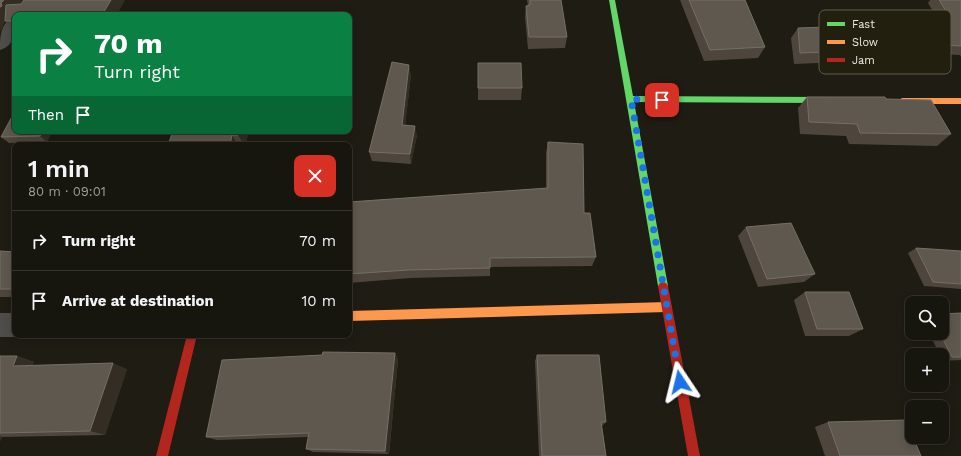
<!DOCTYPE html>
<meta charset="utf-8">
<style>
:root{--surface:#16150e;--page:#1f1e17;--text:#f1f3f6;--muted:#9e9f9e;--line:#35342e}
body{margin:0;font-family:"Work Sans",sans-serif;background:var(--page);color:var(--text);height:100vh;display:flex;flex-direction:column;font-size:15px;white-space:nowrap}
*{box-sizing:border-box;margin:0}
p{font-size:13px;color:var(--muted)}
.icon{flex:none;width:22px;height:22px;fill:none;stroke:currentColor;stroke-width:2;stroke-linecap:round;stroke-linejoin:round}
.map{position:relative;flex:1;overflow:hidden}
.drawer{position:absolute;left:12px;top:142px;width:340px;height:196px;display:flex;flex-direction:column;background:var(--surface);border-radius:8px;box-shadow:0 2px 10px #0003,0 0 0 1px var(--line)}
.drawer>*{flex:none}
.banner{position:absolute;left:12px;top:12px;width:340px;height:122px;border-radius:8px;box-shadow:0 2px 10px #0003,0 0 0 1px var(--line);background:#0b8043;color:#fff;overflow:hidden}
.buttons{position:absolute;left:905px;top:296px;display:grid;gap:8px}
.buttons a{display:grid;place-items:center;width:44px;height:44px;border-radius:8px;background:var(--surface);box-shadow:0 2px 10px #0003,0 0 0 1px var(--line);font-size:20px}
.pin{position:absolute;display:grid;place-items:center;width:34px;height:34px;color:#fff;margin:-17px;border-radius:8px;box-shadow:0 2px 6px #0006}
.me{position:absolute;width:44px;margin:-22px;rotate:350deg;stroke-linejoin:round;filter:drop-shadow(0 0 3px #0008)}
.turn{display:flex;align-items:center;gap:14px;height:84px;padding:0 16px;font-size:18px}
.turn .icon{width:52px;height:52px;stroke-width:2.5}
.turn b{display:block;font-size:28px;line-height:34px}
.then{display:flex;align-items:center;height:38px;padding:0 16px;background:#0003;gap:8px;font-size:15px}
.round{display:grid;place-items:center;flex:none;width:42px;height:42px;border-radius:8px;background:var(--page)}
.head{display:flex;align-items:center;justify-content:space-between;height:68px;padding:0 16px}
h1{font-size:24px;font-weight:600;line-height:30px}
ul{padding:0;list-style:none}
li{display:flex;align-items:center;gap:12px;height:60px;padding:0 16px;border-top:1px solid var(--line)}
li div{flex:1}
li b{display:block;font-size:15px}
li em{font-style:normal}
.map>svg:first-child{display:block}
</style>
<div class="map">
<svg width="961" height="456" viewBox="0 0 961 456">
<rect width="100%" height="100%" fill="#1e1c13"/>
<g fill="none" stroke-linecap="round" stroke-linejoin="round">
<path fill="#4f4d4a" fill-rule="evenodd" d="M15,17c0,14 0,29 -15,33 0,-13 0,-28 15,-33z
M0,313h15v22h4l-4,2h-15z"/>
<path fill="#63d668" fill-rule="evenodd" d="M609,0h6l18,96 201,1 4,3 -4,3 -200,-1 34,184 -2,3 -3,1 -3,-1 -2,-3z"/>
<path fill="#ff974d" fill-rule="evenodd" d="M902,98h59v6h-59l-4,-3z
M667,302l3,2 2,3 -2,3 -3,2 -318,9v-10z"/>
<path fill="#b3261e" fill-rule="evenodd" d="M663,282l3,1 2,3 32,170h-12l-30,-170 2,-3z
M187,335h10l-29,121h-12z"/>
</g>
<path fill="#4e463c" d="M0,0h23l-4,4 -4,17v11l-9,-11 -1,1z
M527,0h34l6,37 -2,11 -37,1 -3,-32 1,-11h2z
M680,0h65l20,47 -7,11 -54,3z
M930,0h31v57l-1,-2 -56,-3 -11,-26 7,-10 37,2 -9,-15z
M798,28l102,21 -9,11 -97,4 -3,-26z
M478,63l44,25 -1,12h-43z
M411,75l-6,50 12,10 -6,29 -39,-3 -3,-9z
M807,97l79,2 65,35 -14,12 -88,-2 -3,-8 -46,-2 -2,-26z
M15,131h37l-5,11 -38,1 -8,-6z
M249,131l-4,14h-77z
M548,142l36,71 12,44 -4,9 -102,1v9l-80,2 -61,5v-81l197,-14v-35z
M746,227l69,47 -11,8 -46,5 -20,-51z
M916,248l45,3v38l-37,-3 -16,-33z
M0,251l15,1v45h-15z
M805,292l58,37 -14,7h-44l-11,-36z
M961,313v47l-19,1v-6h-2l-11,-22h13z
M395,353l3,7 -9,94 -76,-2 -7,-3 2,-12 -91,3 -11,-3z
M537,355l69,67 -4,4 4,30h-67l-4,-95z
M0,356h17l17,6 -2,3 95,4 -22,66 -103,2 -2,4z
M828,422l93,34h-96l-10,-29z"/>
<path fill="#342d24" d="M4,0h19l-11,14v3l-7,5 -5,10v-25l1,-4z
M111,0h14l-8,15h-15z
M409,65l2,10 -7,60 -2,-10z
M415,126l2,9 -6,29 -1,-10z
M42,131h10l-5,11 -7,-6z
M239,131h10l-4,14h-1l-6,-10z
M232,135l6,10h-8z
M395,353l3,7 -9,94 -4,-3z
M17,356l17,6 -4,10 -17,-6z
M113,363l14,6 -22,66 -15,-4z
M0,436l2,1 -2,4z"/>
<path fill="#5f584e" stroke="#766f65" d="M0,0h4l-3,3 1,3 -2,1z
M24,0h87l-9,15h-87v6h-10l1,-16 15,-1z
M530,0h31l6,37h-38l-3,-31 4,-1z
M689,0h56l20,47 -55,3z
M939,0h22v46l-49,-3 -12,-27 51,3z
M884,25l16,24 -100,4 -2,-25z
M392,62l17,3 -7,60 13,1 -5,28 -41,-2z
M478,63h43l1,25h-44z
M807,97h78l1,2 45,1 20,34 -91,-1 -3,-9 -48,-2z
M15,111v20h27l-2,5 -39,1z
M173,131h66l-1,4h-6l-2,10h-62z
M548,142l35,2 1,69h6l6,44 -106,1v10l-82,2 -59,4v-72l199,-14z
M791,223l24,51 -48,5 -21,-52z
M916,248l45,3v33l-28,-2z
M0,251l15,1v37h-15z
M805,292h44l14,37h-46z
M961,313v44h-9l-12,-24h2v-19z
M323,352l72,1 -10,98 -79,-2 3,-16 -103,4 16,-77 100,-5z
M537,355h62l7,67h-5l5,34h-64z
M0,356h17l-4,10 100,-3 -23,68 -90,2z
M907,420l5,14v3h1l8,19h-81l-12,-34z"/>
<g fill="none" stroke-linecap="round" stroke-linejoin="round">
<path stroke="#1a73e8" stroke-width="7" stroke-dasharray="0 12.6" d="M662,100l-31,-1 49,283"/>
</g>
<rect x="819" y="10" width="132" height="64" rx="6" fill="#221f0f" stroke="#605d4f" stroke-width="1"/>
<rect x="827" y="22" width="18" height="4" fill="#63d668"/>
<rect x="827" y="40" width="18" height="4" fill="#ff974d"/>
<rect x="827" y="58" width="18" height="4" fill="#b3261e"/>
<g font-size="11" fill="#efede3">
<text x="852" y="28">Fast</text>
<text x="852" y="46">Slow</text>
<text x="852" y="64">Jam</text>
</g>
</svg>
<div class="buttons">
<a><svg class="icon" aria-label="search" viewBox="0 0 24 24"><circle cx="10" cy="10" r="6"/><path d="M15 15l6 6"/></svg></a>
<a>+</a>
<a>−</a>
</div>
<div class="pin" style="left:662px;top:100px;background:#d93025"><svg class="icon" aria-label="arrive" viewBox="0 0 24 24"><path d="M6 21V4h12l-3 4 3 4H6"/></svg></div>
<svg class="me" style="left:680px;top:382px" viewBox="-20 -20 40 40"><path d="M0-17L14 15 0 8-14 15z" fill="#1a73e8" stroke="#fff" stroke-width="4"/></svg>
<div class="banner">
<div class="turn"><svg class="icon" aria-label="right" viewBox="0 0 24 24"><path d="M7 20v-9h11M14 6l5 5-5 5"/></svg><div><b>70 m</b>Turn right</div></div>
<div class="then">Then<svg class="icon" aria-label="arrive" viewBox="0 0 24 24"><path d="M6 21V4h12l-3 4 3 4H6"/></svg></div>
</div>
<section class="drawer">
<div class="head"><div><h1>1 min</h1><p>80 m · 09:01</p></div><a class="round" style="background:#d93025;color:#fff"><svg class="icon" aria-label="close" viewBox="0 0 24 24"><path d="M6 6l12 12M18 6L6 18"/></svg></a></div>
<ul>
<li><svg class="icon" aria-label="right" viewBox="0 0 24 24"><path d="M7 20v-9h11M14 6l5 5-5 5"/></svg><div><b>Turn right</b></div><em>70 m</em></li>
<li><svg class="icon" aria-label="arrive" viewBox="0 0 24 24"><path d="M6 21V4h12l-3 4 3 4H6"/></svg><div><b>Arrive at destination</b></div><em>10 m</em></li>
</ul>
</section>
</div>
